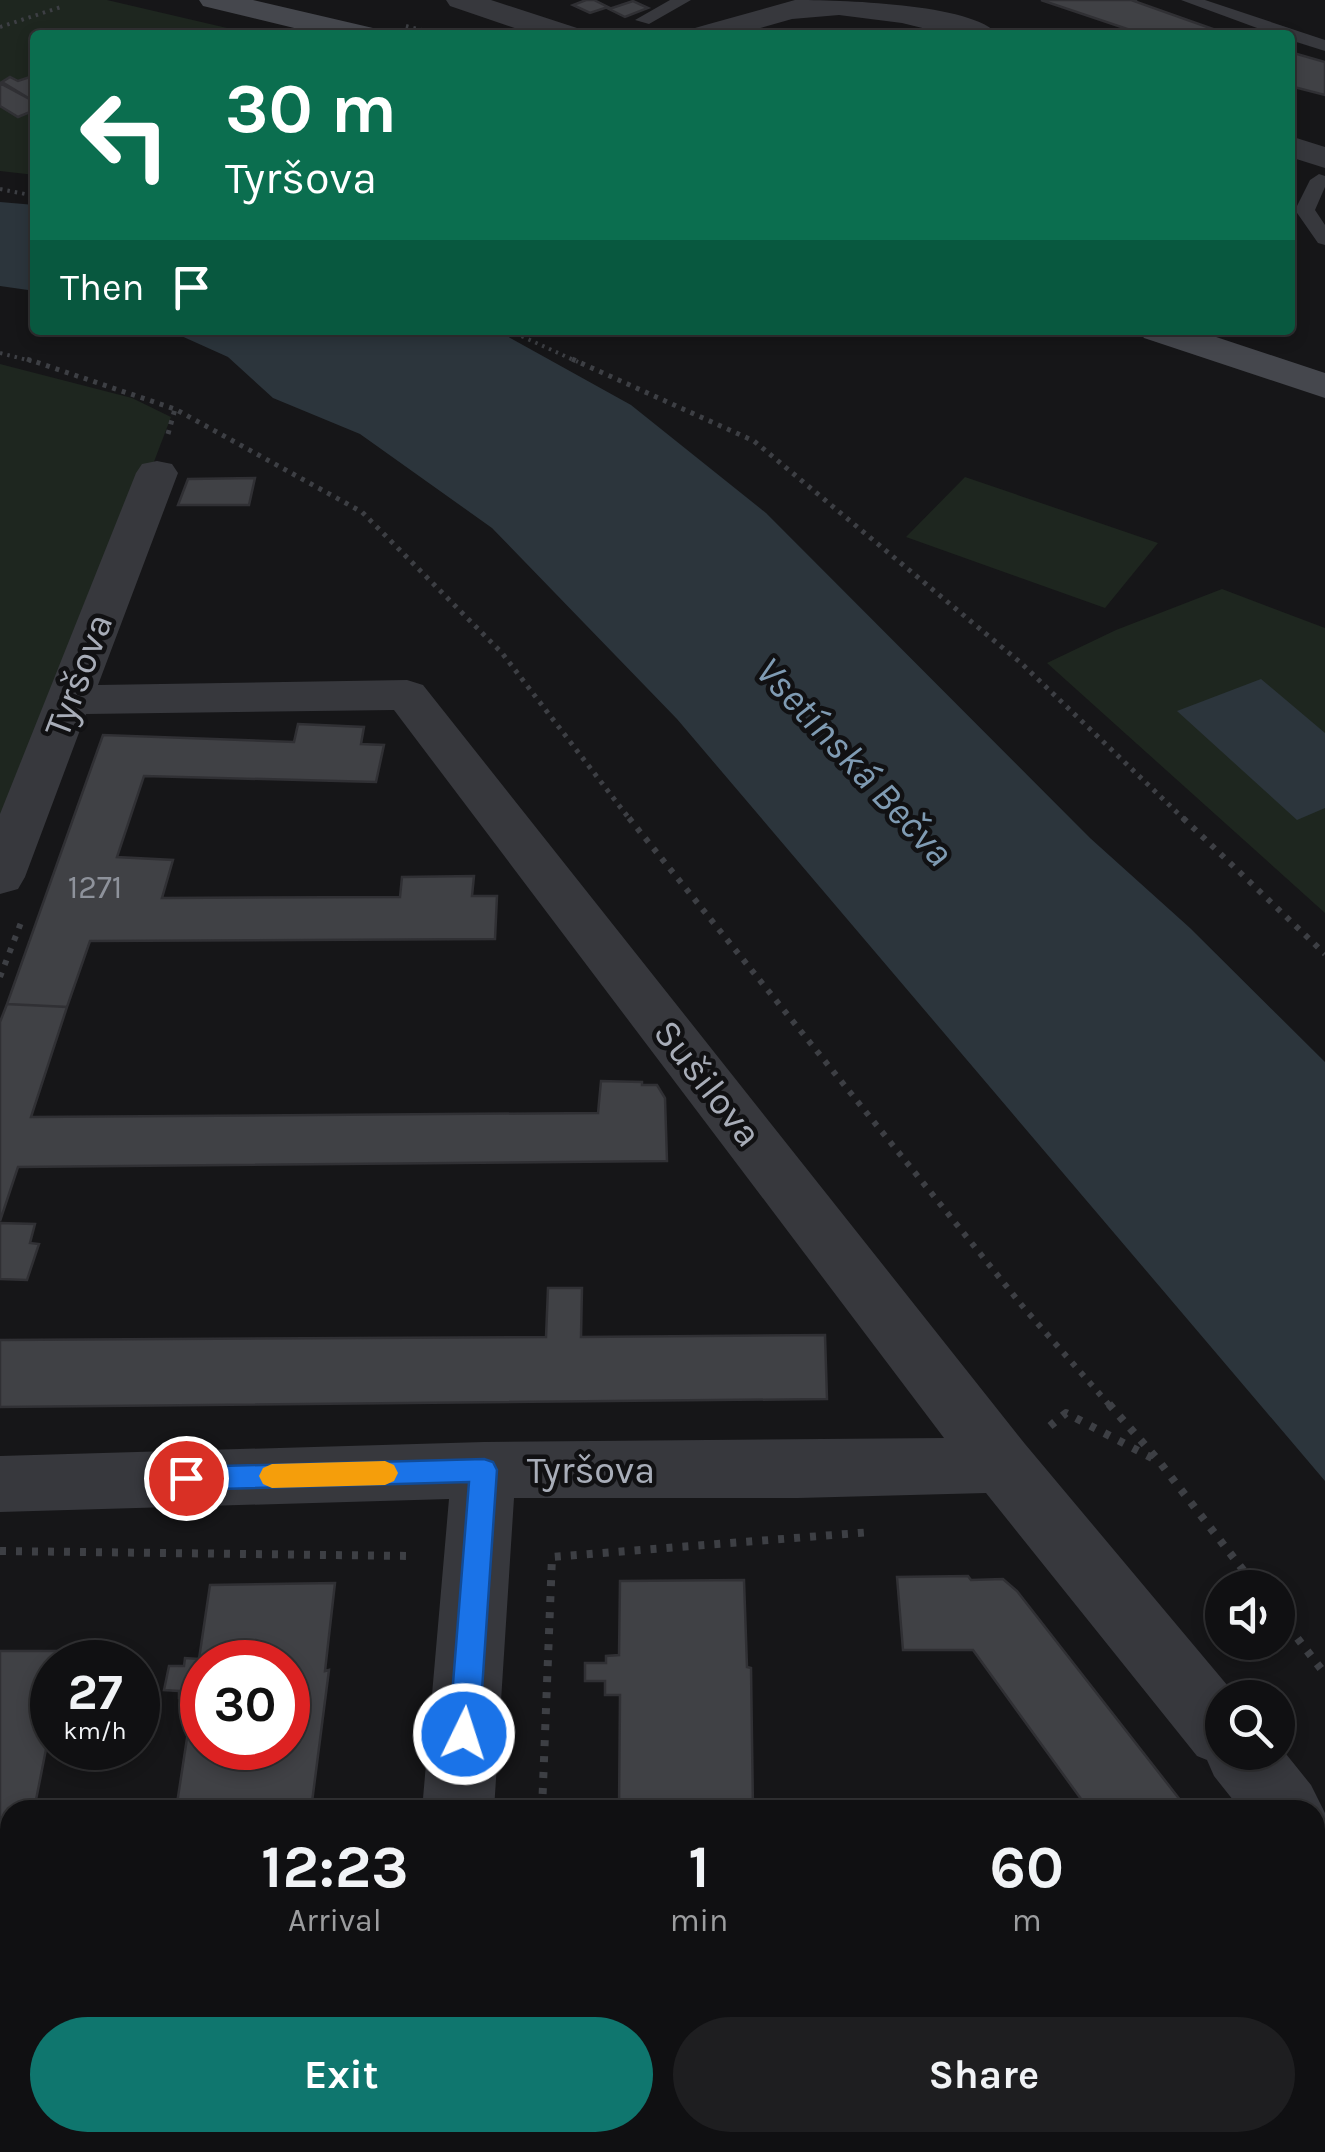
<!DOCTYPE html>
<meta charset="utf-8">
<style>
:root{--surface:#101012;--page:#1e1e20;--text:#f1f3f6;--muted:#9c9d9f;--line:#303032;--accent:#0f766e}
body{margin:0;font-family:Karla,sans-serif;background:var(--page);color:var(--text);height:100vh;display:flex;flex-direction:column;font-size:38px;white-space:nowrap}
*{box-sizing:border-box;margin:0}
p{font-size:32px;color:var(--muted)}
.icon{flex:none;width:55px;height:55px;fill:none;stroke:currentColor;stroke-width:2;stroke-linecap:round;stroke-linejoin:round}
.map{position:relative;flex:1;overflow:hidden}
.drawer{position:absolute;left:0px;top:1800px;width:1325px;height:352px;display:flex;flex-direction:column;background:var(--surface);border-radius:30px 30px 0 0;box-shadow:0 5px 15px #0003,0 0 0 2px var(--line)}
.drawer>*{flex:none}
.guide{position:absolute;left:30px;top:30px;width:1265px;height:305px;border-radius:10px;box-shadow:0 5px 15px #0003,0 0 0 2px var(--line);background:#0b6e4f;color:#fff;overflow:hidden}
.controls{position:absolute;left:1205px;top:1570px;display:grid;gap:20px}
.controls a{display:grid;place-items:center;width:90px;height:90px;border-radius:50%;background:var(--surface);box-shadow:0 5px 15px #0003,0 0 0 2px var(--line);font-size:50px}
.speed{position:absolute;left:30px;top:1640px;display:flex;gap:20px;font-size:50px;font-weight:700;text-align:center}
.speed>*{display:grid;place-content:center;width:130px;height:130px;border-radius:50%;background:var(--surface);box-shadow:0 5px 15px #0003,0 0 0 2px var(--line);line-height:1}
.speed small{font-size:25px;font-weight:400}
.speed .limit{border:15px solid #d22;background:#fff;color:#111}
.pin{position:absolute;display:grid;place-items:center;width:85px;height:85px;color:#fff;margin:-42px;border:5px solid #fff;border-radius:50%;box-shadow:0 2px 10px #0007}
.me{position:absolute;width:110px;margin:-55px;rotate:4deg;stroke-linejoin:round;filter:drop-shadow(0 0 8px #0008)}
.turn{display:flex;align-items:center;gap:35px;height:210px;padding:0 30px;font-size:45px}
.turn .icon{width:130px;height:130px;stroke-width:2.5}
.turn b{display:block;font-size:70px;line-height:85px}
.then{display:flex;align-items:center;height:95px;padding:0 30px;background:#0003;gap:20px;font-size:38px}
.eta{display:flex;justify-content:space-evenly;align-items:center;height:170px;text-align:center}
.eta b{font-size:60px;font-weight:700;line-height:70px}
.cta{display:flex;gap:20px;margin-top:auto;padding:20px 30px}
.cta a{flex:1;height:115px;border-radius:60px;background:var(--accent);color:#fff;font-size:40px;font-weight:700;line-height:115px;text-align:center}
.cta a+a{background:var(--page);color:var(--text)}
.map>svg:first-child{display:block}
</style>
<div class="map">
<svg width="1325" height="2152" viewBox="0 0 1325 2152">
<rect width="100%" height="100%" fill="#161618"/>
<path fill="#1e261f" d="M0,0h107l150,35h-222v140l-35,-4z
M0,364l132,34 39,19 -171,450z
M965,477l193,66 -53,65 -199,-71z
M1222,589l103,39v285l-278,-250 69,-33z"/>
<path fill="#2c353c" d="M0,202l35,3v86l-35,-5z
M168,330h328l135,75 135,108 324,325 100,90 135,134v419l-648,-762 -185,-191 -132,-94 -87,-36 -45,-41z
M1261,679l64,54v75l-28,12 -120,-109z"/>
<path fill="#404145" stroke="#303034" stroke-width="2.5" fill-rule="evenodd" d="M586,0h8l14,7 -18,6 -17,-8z
M1041,0h96l-3,1 93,33 -82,1z
M633,1l15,7 -23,9 -16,-8z
M1290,52l35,10v33l-35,-9z
M33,76l2,26 -33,-20 8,-5 8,4z
M0,83l35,19v8l-17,7 -18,-11z
M255,478l-6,27h-71l10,-26z
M298,724l66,3 -3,17 23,1 -8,37 -232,-6 -27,81 56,3 -11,38 238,-1 2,-20 72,-1 -2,20h25l-2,43 -405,2 -23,66 -60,-3 96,-269 191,7z
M7,1004l60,3 -36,110 567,-4 3,-32 41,1v3h15l8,13 2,63 -649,6 -18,54v-199z
M0,1223l35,1 -5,19 9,1 -12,36 -27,-1z
M548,1288h34l-1,49 244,-2 2,64 -827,8v-67l546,-3z
M968,1576l3,4 32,-1 14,12 171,219h-99l-116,-160h-70l-6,-73z
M744,1580l3,87 4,1 2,142h-134l1,-115h-15v-14h-20v-18h21v-7l13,-1 1,-74z
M335,1583l-10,88 4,-1 -18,140h-135l17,-111 -14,-1v-7l-15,-1 5,-24h15l1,-8 14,1 11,-74zM202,1662h86v86h-86z
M0,1651h66l-2,11h-12v57l-18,91h-24v118l-4,20h-6z
M1315,1975l10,13v146l-10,-14z
M127,2142h149l-2,10h-148z
M618,2142h148v10h-148z"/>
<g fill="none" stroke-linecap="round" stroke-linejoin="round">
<path stroke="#3d3f44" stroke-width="4" stroke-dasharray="2.5 5" stroke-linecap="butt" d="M406,26l27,7
M0,27l64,-21
M0,189l35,7
M508,330l70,32
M0,353l35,9"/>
<path stroke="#3d3f44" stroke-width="5" stroke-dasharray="4 6" stroke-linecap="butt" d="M27,359l148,50 187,103 140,141 129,168
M572,359l182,82 267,222 165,158
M168,434l7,-25"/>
<path stroke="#3d3f44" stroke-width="6" stroke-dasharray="5 8" stroke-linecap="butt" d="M629,818l395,490 87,99
M1183,818l142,136
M0,977l22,-57"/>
<path stroke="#3d3f44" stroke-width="8" stroke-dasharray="6 10" stroke-linecap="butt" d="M1109,1404l49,56 99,128
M1050,1426l16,-13 86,45
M0,1551l412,5v4
M1278,1613l47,61
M542,1810l10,-253 320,-25
M1315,1925l10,13
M528,2142v10"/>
<path fill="#37383d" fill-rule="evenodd" d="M670,0h21l-42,24 -14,-4z
M1181,0h24l120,40v11l-35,-11v-5h-14z
M1319,174l6,2v11l-10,23 10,15v20l-7,-2 -23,-33 15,-30z"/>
<path fill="#37383d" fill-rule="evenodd" d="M446,0h45l86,28 5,7h-47l-85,-29z
M795,0c39,0 180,3 203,35h-47l-49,-12 -63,-8 -47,4 -56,16h-46l5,-7 14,-4z
M1290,136l35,11v21l-35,-11z
M157,461l15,3 6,9 -80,212 309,-5 16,5 602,759 213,254h-16v54h56v-8l33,41 14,28v80l-10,-4v-79h-74l-27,-34 -7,-16 -10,-4 -211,-263 -188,5h-284l-20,312h-72l27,-311 -449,13v-56l484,-14 460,-4 -550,-728 -308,4 -61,163 -7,12 -18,5v-80l136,-341 6,-9z
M394,2142h80l-1,10h-80z"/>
<path fill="#45474d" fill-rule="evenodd" d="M199,0h54l120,28 5,7h-55l-120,-29z
M1138,330h57l130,43v25l-181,-60z"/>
</g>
<path fill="#1a73e8" stroke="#114b97" stroke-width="2.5" d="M484,1459l9,3 4,8 -18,264 -5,10 -10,4 -10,-4 -5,-10 20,-252 -283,8 -9,-3 -4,-9 4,-8 9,-3z"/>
<path fill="#f59e0b" d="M385,1461l9,4 4,8 -4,8 -9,4 -113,3 -9,-4 -4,-8 4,-8 9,-4z"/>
<g text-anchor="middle" stroke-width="9" stroke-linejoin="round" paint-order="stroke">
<g font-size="32" fill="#8e929b">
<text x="95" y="898">1271</text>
</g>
<g font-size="38" fill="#a8adb8" stroke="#111113">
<text transform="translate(78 675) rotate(-69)" y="13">Tyršova</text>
<text transform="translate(708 1083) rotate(52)" y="13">Sušilova</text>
<text x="591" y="1483">Tyršova</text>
</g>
<g font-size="40" font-style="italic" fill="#7f9bb3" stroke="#111113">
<text transform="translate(855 761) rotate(47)" y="14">Vsetínská Bečva</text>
</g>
</g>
</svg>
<div class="controls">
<a><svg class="icon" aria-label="sound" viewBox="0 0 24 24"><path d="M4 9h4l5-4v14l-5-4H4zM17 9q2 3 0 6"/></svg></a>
<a><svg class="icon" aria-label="search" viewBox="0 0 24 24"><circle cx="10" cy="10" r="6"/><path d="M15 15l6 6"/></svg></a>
</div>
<div class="speed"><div>27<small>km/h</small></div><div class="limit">30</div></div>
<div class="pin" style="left:186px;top:1478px;background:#d93025"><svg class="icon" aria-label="arrive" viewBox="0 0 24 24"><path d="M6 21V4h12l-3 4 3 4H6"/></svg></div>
<svg class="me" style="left:464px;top:1734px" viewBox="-20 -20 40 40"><circle r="17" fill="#1a73e8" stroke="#fff" stroke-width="3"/><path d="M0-11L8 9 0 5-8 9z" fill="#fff"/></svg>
<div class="guide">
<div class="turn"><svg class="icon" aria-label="left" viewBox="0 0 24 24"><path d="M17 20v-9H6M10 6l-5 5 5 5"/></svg><div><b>30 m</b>Tyršova</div></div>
<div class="then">Then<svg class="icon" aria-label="arrive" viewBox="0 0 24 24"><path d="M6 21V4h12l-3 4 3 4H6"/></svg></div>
</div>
<section class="drawer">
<div class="eta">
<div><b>12:23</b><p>Arrival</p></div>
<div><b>1</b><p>min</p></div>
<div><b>60</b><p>m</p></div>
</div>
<div class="cta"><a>Exit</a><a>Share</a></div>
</section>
</div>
